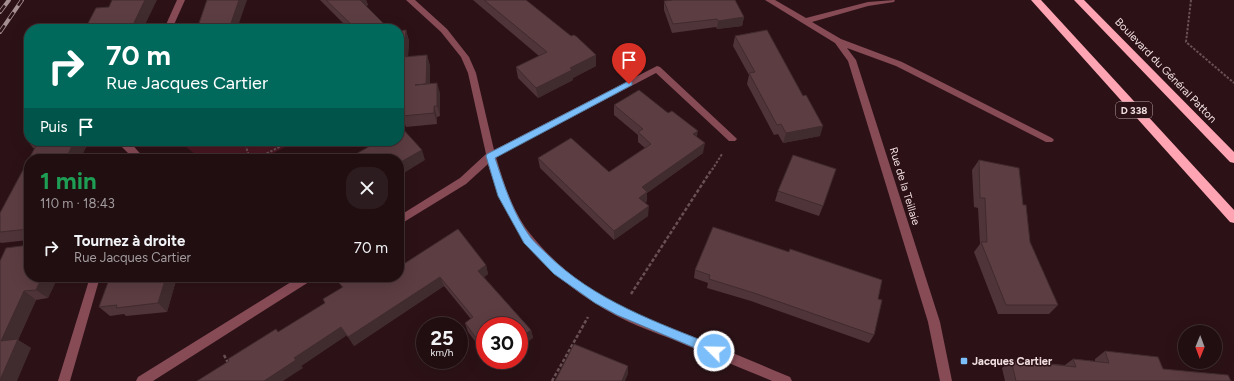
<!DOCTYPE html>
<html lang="fr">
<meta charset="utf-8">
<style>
:root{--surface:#210e11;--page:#2d1c1f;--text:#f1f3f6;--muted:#a29c9f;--line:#3e2e31}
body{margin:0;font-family:Figtree,sans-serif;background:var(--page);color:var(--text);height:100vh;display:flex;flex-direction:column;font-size:15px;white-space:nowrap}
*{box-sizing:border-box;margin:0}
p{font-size:13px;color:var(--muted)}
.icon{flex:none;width:22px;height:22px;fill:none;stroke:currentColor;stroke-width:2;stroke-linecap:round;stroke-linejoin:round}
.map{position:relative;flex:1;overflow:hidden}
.side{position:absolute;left:24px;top:154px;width:380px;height:128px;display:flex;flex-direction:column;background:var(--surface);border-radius:16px;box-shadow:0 4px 16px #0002,0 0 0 1px var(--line)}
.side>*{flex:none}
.hud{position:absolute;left:24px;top:24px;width:380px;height:122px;border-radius:16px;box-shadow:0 4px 16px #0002,0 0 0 1px var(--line);background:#00695c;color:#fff;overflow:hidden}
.needle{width:26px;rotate:181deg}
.buttons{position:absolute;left:1178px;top:325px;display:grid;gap:8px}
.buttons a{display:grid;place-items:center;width:44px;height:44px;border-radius:50%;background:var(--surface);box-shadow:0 4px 16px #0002,0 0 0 1px var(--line);font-size:20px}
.speed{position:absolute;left:416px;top:317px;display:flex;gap:8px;font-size:20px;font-weight:700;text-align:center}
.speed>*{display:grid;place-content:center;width:52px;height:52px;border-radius:50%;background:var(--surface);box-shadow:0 4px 16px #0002,0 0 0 1px var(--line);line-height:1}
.speed small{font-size:10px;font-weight:400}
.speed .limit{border:6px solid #d22;background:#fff;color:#111}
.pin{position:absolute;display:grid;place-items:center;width:34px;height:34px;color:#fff;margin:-41px -17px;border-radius:50% 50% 50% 0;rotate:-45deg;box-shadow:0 0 4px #0007}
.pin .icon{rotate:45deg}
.me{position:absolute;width:44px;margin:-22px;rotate:293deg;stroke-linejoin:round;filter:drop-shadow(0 0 3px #0008)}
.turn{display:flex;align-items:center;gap:14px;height:84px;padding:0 16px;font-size:18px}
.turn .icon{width:52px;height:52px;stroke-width:2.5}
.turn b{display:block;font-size:28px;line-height:34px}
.then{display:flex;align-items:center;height:38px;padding:0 16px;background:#0003;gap:8px;font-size:15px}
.round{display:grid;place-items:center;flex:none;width:42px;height:42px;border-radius:16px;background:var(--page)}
.overview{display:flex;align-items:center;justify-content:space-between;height:68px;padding:0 16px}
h1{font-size:24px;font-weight:700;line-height:30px;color:#1e9e55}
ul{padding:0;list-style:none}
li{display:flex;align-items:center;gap:12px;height:52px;padding:0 16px}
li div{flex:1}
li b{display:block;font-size:15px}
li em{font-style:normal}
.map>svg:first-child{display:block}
</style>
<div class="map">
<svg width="1234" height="381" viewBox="0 0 1234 381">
<rect width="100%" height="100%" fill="#2c1217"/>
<path fill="#481722" d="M179,141h118l-35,18h-71l5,-4z"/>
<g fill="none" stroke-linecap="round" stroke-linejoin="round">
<path stroke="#685054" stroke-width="2" stroke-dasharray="2.5 1.5" stroke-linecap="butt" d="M1191,0l-5,42 48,41
M244,141l6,18
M256,159l35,-18
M712,170l10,-16"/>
<path stroke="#685054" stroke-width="2.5" stroke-dasharray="3.5 2" stroke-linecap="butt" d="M631,294l81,-125
M224,355l5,10
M552,381l36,-64"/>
<path fill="#874b56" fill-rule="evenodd" d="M177,0h8l-13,29h-8z
M406,0h9l32,29 22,28 7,16 18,77 163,-84 3,1 75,70 2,2 -2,2h-6l-73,-68 -160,84c7,24 15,49 29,70 25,34 62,64 100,82 21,10 43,18 64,26 34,14 68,28 101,42l2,4h-20c-33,-14 -66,-27 -98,-41 -20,-8 -41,-15 -59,-25 -64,-35 -107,-80 -127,-151l-22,20 -67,41v-9l61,-38 26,-24 -18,-81 -7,-16 -20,-25z
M765,0h10l31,18 62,-16 27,-2 -1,2 -26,4 -56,16 29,17 61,23 150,76 2,2 -2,2h-6l-150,-76 -49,-18 9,12 84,262 12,59h-12l-12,-59 -80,-261 -13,-18z
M119,141h10l16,18h-11l-14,-14z
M90,277h10l-30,104h-12z
M299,277h14l-1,3 -159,101h-17l2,-4z"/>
<path fill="#fea4b2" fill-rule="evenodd" d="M1031,0h10l193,210v13l-4,-1z
M1074,0h10l150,152v11l-4,-1z"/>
<g stroke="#a69093" stroke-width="4">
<path id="rail" d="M0,12l9,-12
M0,32l22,-32"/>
</g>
<use href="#rail" stroke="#2c1217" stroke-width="2.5" stroke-dasharray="8" stroke-linecap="butt"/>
</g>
<path fill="#4f3439" d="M320,0h46l2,5 -2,1 23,23h-40z
M473,0h53l70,66 -23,12v2l-35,18 -20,-20 -2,-11 23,-11z
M664,1l80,16 -2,9 -25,3 -1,-2 -44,6 -8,-23z
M406,30l3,11 -1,16 19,-2 3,11v18l10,9v23l-3,1v7l-31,3 -4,-11 1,-19h-4v-66z
M735,36l85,100 -37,7 -5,-9 -4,1 -27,-51 2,-9 -16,-29z
M614,105l83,32 6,16 -56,40v8l-2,2 3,13 -34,24 -74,-72 -2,-10 71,14 36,-24 -7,-6v-7l-24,-20z
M32,141h57l-9,18h-51v81l-28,3 -1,-1v-29l34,-64 -4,-5z
M979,160l44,45 7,37 28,63 -9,9h-51l-24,-62 6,-8 -2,-36 -4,-1 -2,-37z
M778,191l45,15 -4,10 -44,-15z
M29,245v32h29l-10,21 -12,2 -18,40 13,8 -31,33z
M486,265l2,9 -4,3 47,53 2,8 -48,-12v28l-17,-22 -3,-9 6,-4 -27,-33 -90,60 -7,-11 -46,31 2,2 -24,-36 46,-29 17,-16 -3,-4z
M695,270l183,29 -4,36 -5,8 -118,-42 -44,-13 1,-5 -14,-5z
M110,277h67l-10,35 -41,4 -2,-2 -14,2 -11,-9z
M1105,351l58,18 68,12h-226l-3,-13 9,-8 54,5 8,-6 22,2v-2z
M489,360h15l-10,7z"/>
<path fill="#402b2e" d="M145,0h12l-14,29h-12z
M239,0h8l-10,29h-8z
M358,0h8l2,5 -7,3z
M744,17l-2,9 -25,3 1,-8z
M406,30l3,11 -2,27 -4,-11z
M427,55l3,11v28l-4,-10z
M596,55v11l-23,12v2l-35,18 -2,-10 34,-20z
M437,83l3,10v23l-3,-10z
M434,106l3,11v7l-3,-11z
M823,126l-3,10 -37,7 3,-10z
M698,131l-2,10 -3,-7z
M74,141h15l-9,18h-14z
M705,143l-2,10 -56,40v8l-9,6 1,-9 3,-11z
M422,150l3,10 -26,16v-13z
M649,206l-1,10 -34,24v-9z
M486,265l2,9 -7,6 -3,-9z
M42,277h16l-10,21 -12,-8z
M166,277h11l-10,35 -9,-9z
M440,277l4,9 -90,60 -6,-9z
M24,291l12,9 -18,40 13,8 -14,33h-17l1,-40z
M341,327l6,8 -46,31 2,2 -20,13h-19l30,-23z
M531,330l2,8 -14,11v-10z
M492,360h12l-10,7z
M628,366v8l-3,7h-3z"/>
<path fill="#5c3d42" stroke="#402b2e" d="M112,0h33l-14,29h-46l11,-21 13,-1z
M207,0h32l-10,29h-32z
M326,0h34l29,29h-33z
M484,0h42l45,36 3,-1 3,2 19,18 -26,13 2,2 -36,18 -20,-21 31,-15z
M673,0h62l9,17 -26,4 -1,-2 -44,5 -9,-23z
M406,30l-3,27 24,-2 -1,29 -11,1 22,-2v23h-3v7l-32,3 2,-30 -5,1v-56z
M767,30l36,66 3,-1 17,31 -37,7 -5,-9 -4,1 -28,-52 6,-1 -20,-36z
M639,90l29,23 4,-2 26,20 -5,3 12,9 -63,44 5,5 -8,6 10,8 -35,25 -76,-73 33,-20 38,34 42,-28 -13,-12 5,-3 -29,-24z
M402,128l20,22 -23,13v-4h-52l32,-18h20v-11z
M32,141h42l-8,18h-37v70l-29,3v-19l37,-69h-7z
M793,155l43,14 -13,37 -45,-15z
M979,160l40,8 4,37h3l4,37 28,63h-52l-25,-63h6l-2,-44h-5z
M713,227l76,25 1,-3 92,31 -4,19 4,1 -8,35 -120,-42 -45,-14 1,-4 -15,-5z
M458,229l28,36 -8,6 53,59 -12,9v-13h-34v24l-20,-27 8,-6 -33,-40 -92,60 -7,-10 -47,31 2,2 -32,21h-67l32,-20 -1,-2 48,-30 2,3 47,-29 -2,-4 20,-12 -4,-4 10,-6h50v-10z
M29,245v32h13l-6,13 -12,1 -23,50 17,-2 -18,41v-119l6,-13z
M110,277h56l-8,26 -42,5 1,-3 -18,2z
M574,344l54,22 -6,15h-67z
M1105,351l53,6 5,12 65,6 3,6h-215l-5,-21 65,7 -3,-8 36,4z"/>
<path fill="#7cbef9" stroke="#517ca2" d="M629,81l3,1v3l-137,73c9,27 18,56 36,80 4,5 10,10 15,15 48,48 111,69 172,94l2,4 -2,3 -4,2 -97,-41 -22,-12 -41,-29 -30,-31 -26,-47 -12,-40 1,-2z"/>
<rect fill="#7cbef9" stroke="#2c1217" stroke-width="1.5" x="960" y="357" width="8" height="8" rx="2"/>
<g text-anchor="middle" stroke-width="3" stroke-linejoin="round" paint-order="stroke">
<rect fill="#2c1217" stroke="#b7a2a4" stroke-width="1" x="1116" y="102" width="36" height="16" rx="3"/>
<g font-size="10" font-weight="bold" fill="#f2dfe1">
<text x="1134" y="114">D 338</text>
</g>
<g font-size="11" fill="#f2dfe1" stroke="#2c1217">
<text transform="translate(1166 70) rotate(46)" y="4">Boulevard du Général Patton</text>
<text transform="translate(905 186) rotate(73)" y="4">Rue de la Teillaie</text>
</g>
<g font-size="11" font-weight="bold" fill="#f2dfe1" stroke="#2c1217" text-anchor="start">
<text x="972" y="365">Jacques Cartier</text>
</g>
</g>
</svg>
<div class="buttons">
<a><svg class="needle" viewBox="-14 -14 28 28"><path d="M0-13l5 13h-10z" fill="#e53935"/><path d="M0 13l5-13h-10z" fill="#a29c9f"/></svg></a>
</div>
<div class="speed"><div>25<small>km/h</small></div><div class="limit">30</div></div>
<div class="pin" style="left:629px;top:84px;background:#d93025"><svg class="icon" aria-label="arrive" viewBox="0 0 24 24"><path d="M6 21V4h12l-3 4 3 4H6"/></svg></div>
<svg class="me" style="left:714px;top:351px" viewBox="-20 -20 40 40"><circle r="17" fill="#7cbef9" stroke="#fff" stroke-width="3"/><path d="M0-11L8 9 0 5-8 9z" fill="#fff"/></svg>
<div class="hud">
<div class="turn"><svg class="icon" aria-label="right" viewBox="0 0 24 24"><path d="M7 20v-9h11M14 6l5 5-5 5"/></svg><div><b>70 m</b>Rue Jacques Cartier</div></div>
<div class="then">Puis<svg class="icon" aria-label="arrive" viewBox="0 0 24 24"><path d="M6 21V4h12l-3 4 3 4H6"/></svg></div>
</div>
<section class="side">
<div class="overview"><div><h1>1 min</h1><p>110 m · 18:43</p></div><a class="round"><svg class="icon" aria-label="close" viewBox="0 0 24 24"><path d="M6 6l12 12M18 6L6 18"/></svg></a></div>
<ul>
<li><svg class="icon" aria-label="right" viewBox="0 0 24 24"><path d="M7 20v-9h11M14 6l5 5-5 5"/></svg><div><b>Tournez à droite</b><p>Rue Jacques Cartier</p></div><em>70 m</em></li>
</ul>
</section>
</div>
